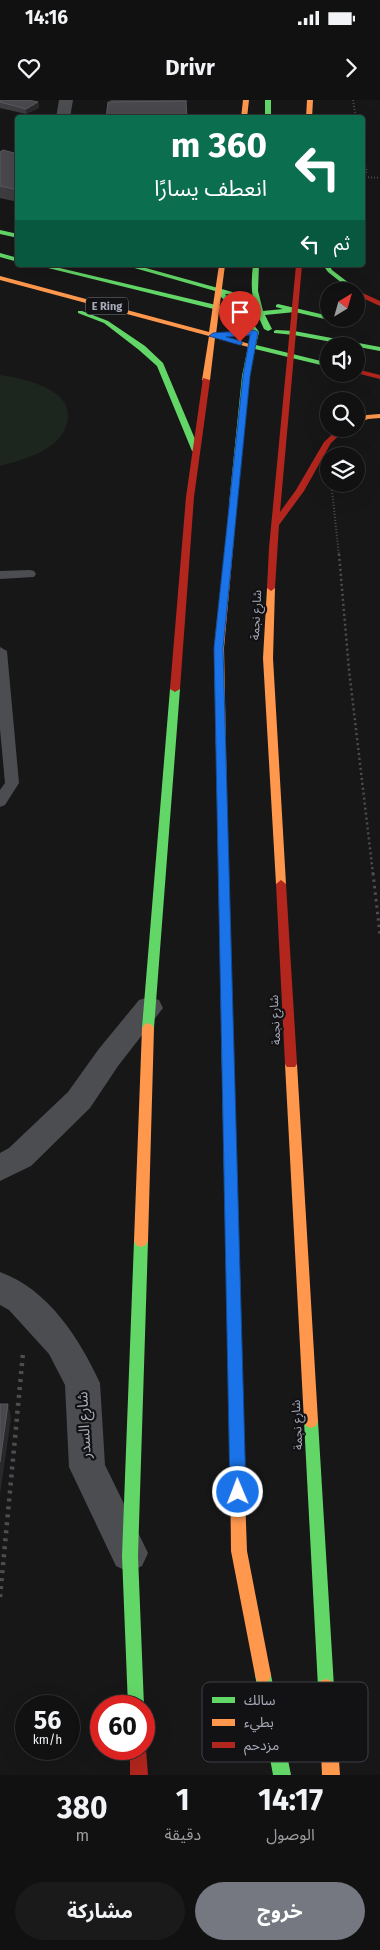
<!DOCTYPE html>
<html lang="ar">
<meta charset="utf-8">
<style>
:root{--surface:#111112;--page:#1a1a1b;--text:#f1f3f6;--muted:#9c9d9f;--line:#303132;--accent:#757881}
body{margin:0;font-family:"Fira Sans","Noto Sans Arabic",sans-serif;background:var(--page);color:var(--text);direction:rtl;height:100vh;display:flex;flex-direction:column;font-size:19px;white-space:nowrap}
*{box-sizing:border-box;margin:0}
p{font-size:16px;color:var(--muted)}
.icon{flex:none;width:28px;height:28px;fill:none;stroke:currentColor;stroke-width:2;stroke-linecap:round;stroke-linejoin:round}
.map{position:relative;height:1675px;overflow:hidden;direction:ltr}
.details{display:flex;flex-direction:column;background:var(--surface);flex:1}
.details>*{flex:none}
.banner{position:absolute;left:15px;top:15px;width:350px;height:152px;border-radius:5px;box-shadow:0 5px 20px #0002,0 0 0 1px var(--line);direction:rtl;background:#0b6e4f;color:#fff;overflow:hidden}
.needle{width:32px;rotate:37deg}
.controls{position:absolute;left:320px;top:182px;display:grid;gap:10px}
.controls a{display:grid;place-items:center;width:45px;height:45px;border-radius:50%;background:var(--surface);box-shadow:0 5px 20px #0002,0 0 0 1px var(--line);font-size:25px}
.speed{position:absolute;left:15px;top:1595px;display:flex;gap:10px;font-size:25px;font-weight:700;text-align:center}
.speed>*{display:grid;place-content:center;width:65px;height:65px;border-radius:50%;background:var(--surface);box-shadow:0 5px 20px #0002,0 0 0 1px var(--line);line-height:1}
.speed small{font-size:12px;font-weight:400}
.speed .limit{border:8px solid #d22;background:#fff;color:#111}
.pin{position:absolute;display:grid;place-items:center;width:42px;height:42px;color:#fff;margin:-51px -21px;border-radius:50% 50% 50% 0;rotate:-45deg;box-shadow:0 0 5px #0007}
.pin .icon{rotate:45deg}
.me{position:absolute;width:55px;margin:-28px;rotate:359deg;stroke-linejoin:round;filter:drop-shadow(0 0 4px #0008)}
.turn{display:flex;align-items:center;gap:18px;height:105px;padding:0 15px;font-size:22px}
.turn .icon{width:65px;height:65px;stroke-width:2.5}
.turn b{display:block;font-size:35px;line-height:42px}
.then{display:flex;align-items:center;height:48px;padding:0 15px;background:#0003;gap:10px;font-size:19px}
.eta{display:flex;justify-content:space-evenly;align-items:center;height:85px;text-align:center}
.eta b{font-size:30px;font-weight:700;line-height:35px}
.button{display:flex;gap:10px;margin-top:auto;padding:10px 15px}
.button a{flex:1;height:58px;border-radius:30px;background:var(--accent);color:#fff;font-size:20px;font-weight:700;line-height:58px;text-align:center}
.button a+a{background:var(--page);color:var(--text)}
.status{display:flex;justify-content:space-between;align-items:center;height:35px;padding:0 25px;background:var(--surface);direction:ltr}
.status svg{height:14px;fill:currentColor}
header{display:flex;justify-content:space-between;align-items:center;height:65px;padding:0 15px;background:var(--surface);font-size:22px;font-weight:700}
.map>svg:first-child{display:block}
</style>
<div class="status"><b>14:16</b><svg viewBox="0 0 49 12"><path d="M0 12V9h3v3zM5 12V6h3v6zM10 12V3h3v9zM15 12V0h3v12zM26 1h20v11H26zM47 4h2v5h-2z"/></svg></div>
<header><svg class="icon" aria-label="forward" viewBox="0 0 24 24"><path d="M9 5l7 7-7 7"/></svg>Drivr<svg class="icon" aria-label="heart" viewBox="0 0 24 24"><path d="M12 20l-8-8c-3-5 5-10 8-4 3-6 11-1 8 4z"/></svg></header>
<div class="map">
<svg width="380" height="1675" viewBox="0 0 380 1675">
<rect width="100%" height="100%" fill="#171718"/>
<path fill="#1d251f" d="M0,275c22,3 71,13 68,43 -1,10 -7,20 -15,26 -15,12 -35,17 -53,22z"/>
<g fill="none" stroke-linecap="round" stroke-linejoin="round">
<path stroke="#4d4e52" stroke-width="2" stroke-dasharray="1 2" stroke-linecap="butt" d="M353,0l3,18
M362,58l5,13 -5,8
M365,77l15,1
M332,390l7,66"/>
<path stroke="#4d4e52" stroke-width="2.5" stroke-dasharray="2 3" stroke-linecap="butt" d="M339,454l10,116 24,204"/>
<path stroke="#4d4e52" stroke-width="3" stroke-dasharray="2.5 4" stroke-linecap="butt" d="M373,773l7,62"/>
<path stroke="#4d4e52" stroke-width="4.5" stroke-dasharray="3 5" stroke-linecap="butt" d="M0,1497l23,-244"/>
<path fill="#4b4d51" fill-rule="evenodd" d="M30,470l4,1 2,3 -2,3 -34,2v-8z
M0,547l7,4 12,132 -14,22 -5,2v-17l5,-7 -5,-54z"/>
<path fill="#4b4d51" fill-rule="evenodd" d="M59,0h14l-3,18h-14z
M149,897l10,3 4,8 -45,58 -28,42 -59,58 -31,15v-28l9,-5 59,-56 30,-42 41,-50z
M0,1172c49,18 79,66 100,111l5,82 43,88 -6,13 -13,6 -13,-6 -47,-99 -4,-82 -16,-31 -40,-44 -9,-5z"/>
<path fill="#63d668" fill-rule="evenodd" d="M265,0h6v18h-6z
M0,130l18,4v4l-18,-4z
M0,153l18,5v4l-18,-5z
M36,165h11l186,44 -18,-18 -91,-26h11l101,28v2l-11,-1 17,17 14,1c-5,-16 -5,-31 -3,-47h6l-1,26 5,20 20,-2 -7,-2v-2l2,-1 51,12v3h3l-3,1 -34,-8 -30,3 7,14 -4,2 -4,-2 -6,-13 -11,-1 12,17 -3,13 73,18v4l-74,-18 -5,27 -14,130h-3l-4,-2 13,-128 9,-44 -13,-17z
M323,165h6l3,5 26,20v2l-6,-1 -24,-19z
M78,211h4l26,10 37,25 18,17 37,88 -1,2 -7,-2 -35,-85 -18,-16 -35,-27 -26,-10z
M276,230l18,1 86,16v4l-86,-16 -20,-2v-2z
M175,586l5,3 -26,339 -2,3h-8l-2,-3 28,-339z
M227,921l4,1 2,3 11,443 -2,5 -5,2 -5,-2 -2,-5 -9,-443 2,-3z
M141,1135l5,2 2,4 -10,315 6,150v1l-16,-1 -6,-150 12,-315 2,-4z
M311,1314l5,2 2,5 16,266 -2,6 -6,2 -6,-2 -2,-6 -14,-266 2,-5z
M263,1567l6,2 2,6 20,100h-18l-18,-100 2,-6z"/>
<path fill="#ff974d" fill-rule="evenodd" d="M243,0h6l-2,18h-6z
M307,0h6l-1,18h-6z
M219,165h6l-9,69 40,12 -4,2 -37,-10 -5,42 -4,2 -4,-2 7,-44 -209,-56v-4l209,56z
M380,314v4l-12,1 -12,5v-5l11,-4z
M230,402h3l4,2 -13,144 3,153 -5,3 -5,-3 -3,-153z
M271,485l4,3 -2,70 13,226 -5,4 -5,-4 -13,-226 4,-70z
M148,923l4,2 2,3 -6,213 -2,4 -5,2 -5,-2 -2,-4 8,-213 2,-3z
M291,959l4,2 2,3 21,357 -2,5 -5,2 -5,-2 -2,-5 -19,-357 2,-3z
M237,1361l5,2 2,5 3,83 24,124 -2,6 -6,2 -6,-2 -2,-6 -24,-124 -1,-83 2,-5z
M326,1579l6,2 2,6 6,88h-18l-4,-88 2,-6z"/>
<path fill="#b3261e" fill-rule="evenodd" d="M296,165h6l-22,247 16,-22 28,-48 14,-13h8l-15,14 -27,48 -25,34 -4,63 -4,3 -4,-3 2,-40z
M356,190l24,11v5l-24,-11v-4h-3z
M356,269l24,6v4l-24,-6z
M203,278l7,2 -16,117 -14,192 -5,3 -5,-3 16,-192z
M222,698l5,3 6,224 -2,3h-8l-2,-3 -4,-224z
M281,780l5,4 11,180 -2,3h-8l-2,-3 -9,-180z
M144,1643l2,6 2,26h-18v-26h14z"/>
</g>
<path fill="#3d3d40" d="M0,0l38,2 1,6 -13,6 -26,-6z
M110,0h77l-1,6 -75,-4z
M0,52l18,2v48l-18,-4z"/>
<path fill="#29292b" d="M38,2l1,6 -13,6v-5z
M8,1304l3,14 -11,76v-32z"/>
<path fill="#49494d" stroke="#58595e" d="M2,0h26l10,2 -12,7 -26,-7v-1z
M186,1l1,17h-81l2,-16z
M3,50l15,4v36l-18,-4v-34z
M0,1304h8l-8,58z"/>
<path fill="#1a73e8" stroke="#114b97" d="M254,230l4,2 -8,44 -27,272 23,844 -3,5 -5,2 -5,-2 -3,-5 -16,-844 29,-272 7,-41 -24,2 16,4v3l-2,1 -31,-9 4,-3z"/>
<g text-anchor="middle" stroke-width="4.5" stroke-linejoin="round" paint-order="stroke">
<rect fill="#121114" stroke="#7b7e88" stroke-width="1" x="86" y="197.5" width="42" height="17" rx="4"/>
<g font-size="11" font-weight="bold" fill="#a8acb9">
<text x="107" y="210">E Ring</text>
</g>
<g font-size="12" fill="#a8acb9" stroke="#121114">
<text transform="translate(256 515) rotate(-87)" y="4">شارع نجمة</text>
<text transform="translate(275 920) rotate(-93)" y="4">شارع نجمة</text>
<text transform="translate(297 1325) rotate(-93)" y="4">شارع نجمة</text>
</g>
<g font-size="15" fill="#a8acb9" stroke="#121114">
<text transform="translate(84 1325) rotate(-93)" y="5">شارع السدر</text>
</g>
</g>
<rect x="202" y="1582" width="166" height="80" rx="8" fill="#121114" stroke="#3f4046" stroke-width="1"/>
<rect x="212" y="1597" width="23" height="6" fill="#63d668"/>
<rect x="212" y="1619" width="23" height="7" fill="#ff974d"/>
<rect x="212" y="1642" width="23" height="6" fill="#b3261e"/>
<g font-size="14" fill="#a8acb9">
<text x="244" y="1605">سالك</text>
<text x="244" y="1627">بطيء</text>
<text x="244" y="1650">مزدحم</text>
</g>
</svg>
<div class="controls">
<a><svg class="needle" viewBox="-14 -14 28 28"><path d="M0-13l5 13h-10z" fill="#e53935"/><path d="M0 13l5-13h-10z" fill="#9c9d9f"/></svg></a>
<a><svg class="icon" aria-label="sound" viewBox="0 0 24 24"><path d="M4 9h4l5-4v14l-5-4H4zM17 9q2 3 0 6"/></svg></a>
<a><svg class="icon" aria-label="search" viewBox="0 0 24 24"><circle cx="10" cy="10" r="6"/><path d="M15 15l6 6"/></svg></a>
<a><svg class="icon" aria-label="layers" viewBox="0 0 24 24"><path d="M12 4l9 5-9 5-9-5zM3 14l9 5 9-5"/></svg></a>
</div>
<div class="speed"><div>56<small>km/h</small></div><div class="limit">60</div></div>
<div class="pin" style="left:240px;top:242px;background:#d93025"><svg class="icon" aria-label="arrive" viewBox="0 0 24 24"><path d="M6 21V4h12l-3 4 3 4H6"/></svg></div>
<svg class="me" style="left:238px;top:1392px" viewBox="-20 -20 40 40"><circle r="17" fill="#1a73e8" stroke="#fff" stroke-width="3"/><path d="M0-11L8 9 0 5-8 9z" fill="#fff"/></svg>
<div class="banner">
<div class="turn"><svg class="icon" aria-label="left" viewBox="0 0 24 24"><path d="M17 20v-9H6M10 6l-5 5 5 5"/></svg><div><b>360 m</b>انعطف يسارًا</div></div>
<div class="then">ثم<svg class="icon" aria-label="left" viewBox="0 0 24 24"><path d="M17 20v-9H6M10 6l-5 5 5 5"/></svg></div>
</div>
</div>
<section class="details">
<div class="eta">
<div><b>14:17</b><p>الوصول</p></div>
<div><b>1</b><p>دقيقة</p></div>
<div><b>380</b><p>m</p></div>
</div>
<div class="button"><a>خروج</a><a>مشاركة</a></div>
</section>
